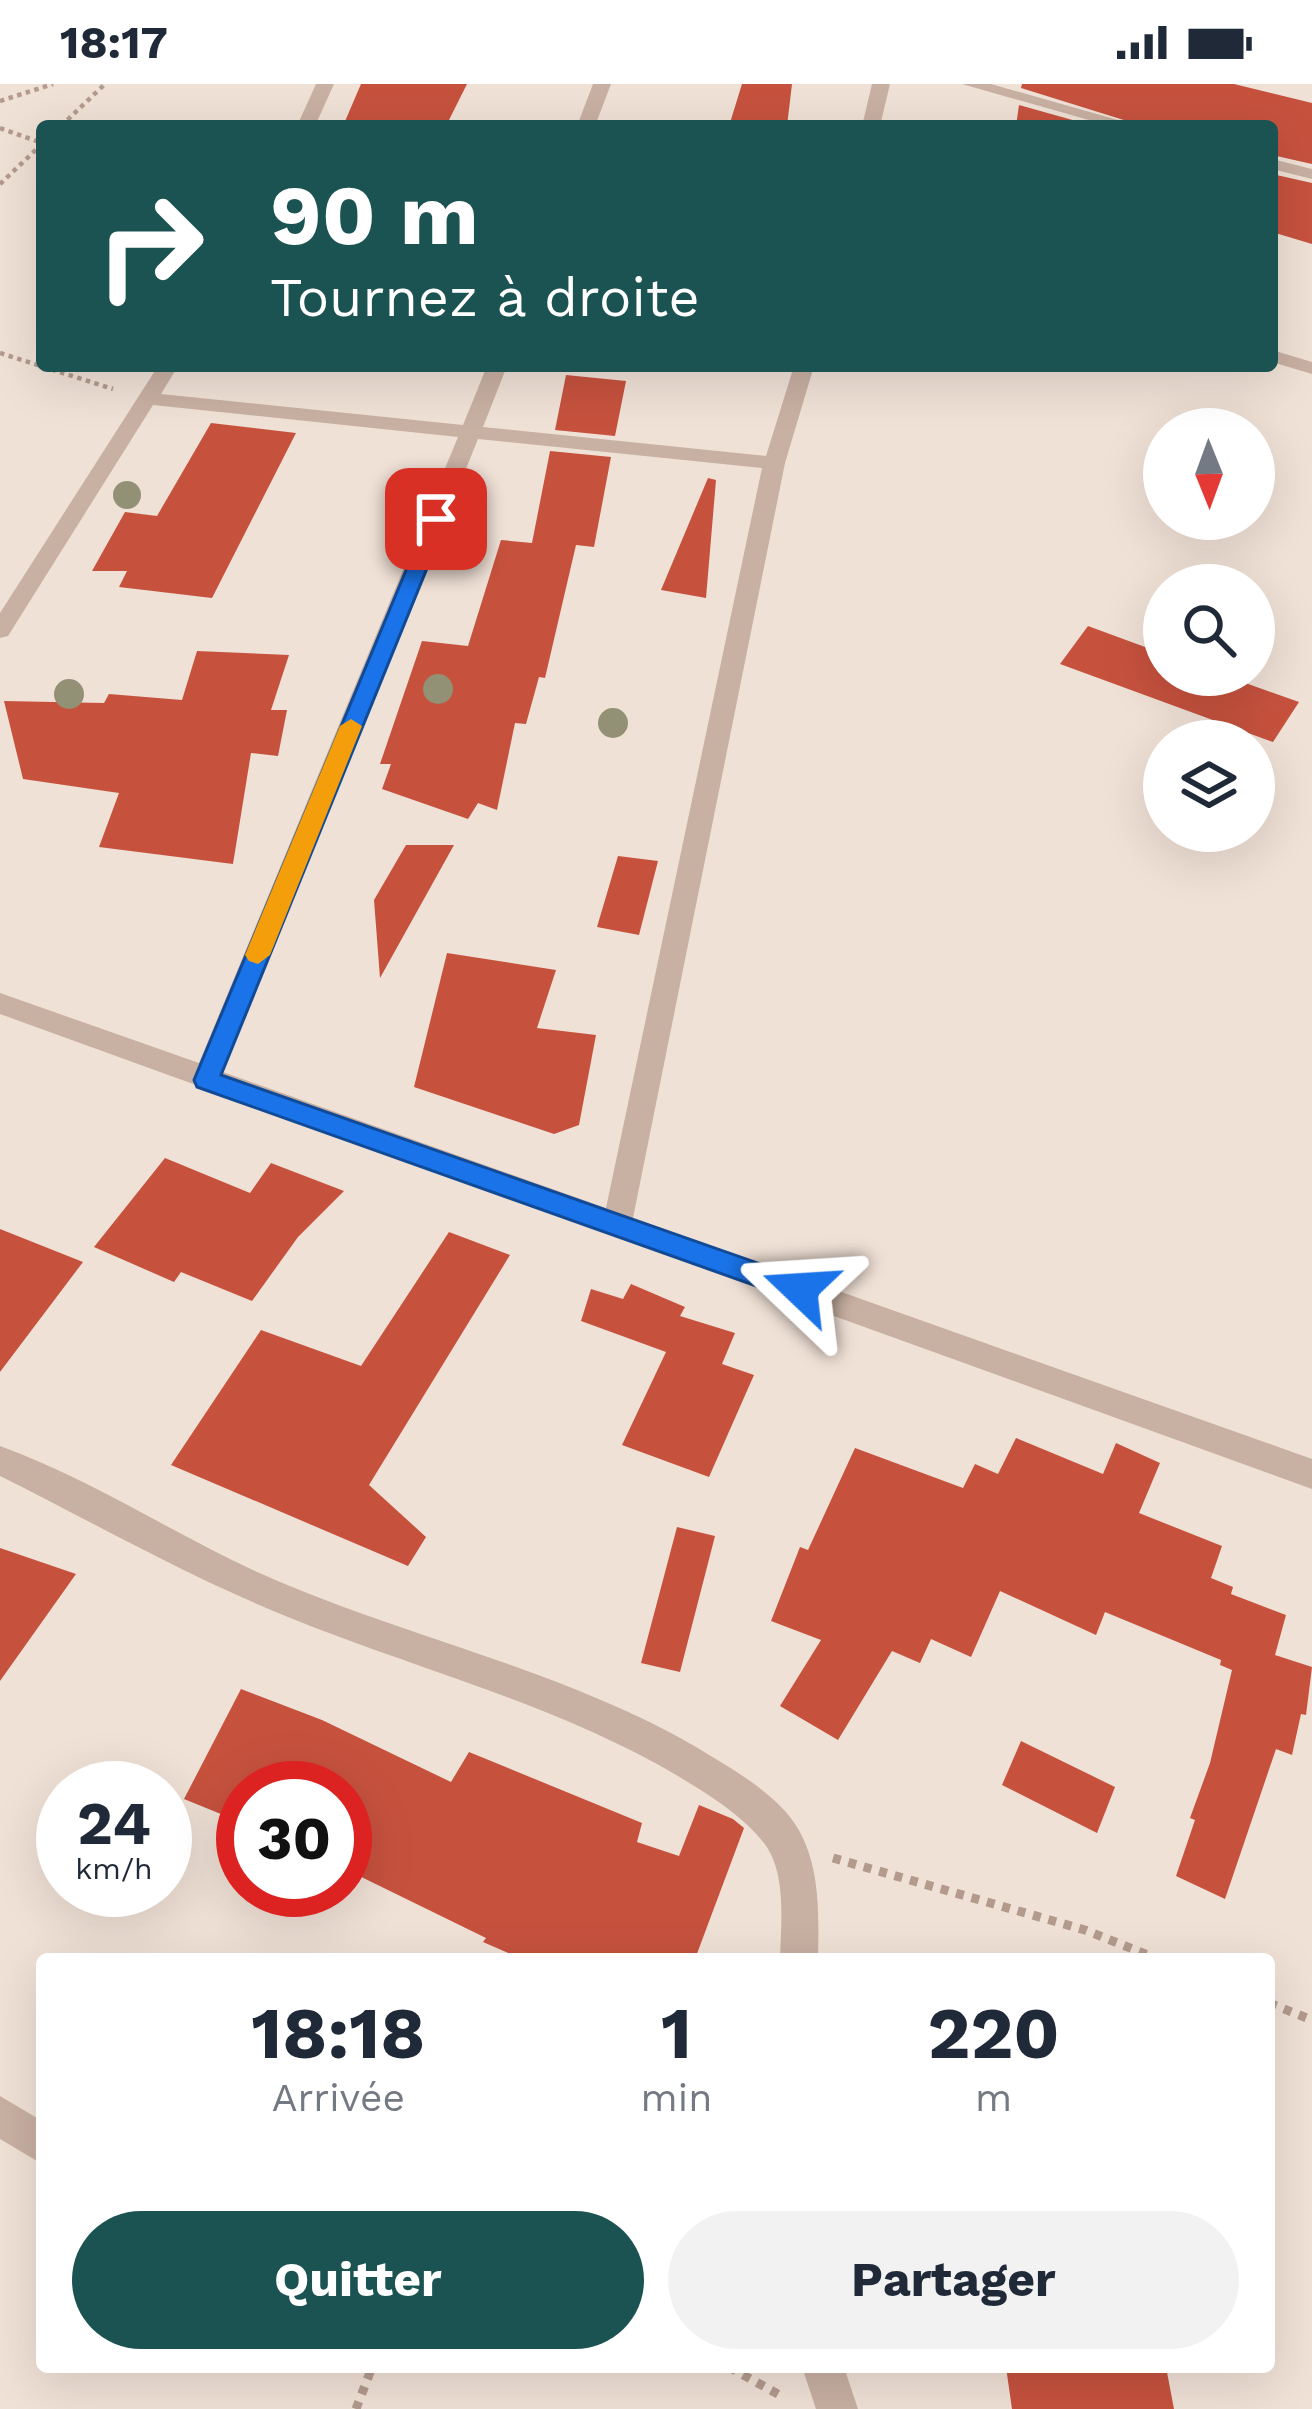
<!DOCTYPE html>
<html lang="fr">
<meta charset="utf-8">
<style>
:root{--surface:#fff;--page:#f2f2f3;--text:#1f2937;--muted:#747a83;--accent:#1b5352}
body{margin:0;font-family:"Work Sans",sans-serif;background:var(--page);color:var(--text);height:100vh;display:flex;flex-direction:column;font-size:45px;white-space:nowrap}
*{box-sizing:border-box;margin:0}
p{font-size:39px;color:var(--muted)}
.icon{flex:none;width:66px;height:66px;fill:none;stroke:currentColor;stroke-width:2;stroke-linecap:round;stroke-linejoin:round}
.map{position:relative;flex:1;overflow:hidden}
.details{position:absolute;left:36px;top:1869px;width:1239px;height:420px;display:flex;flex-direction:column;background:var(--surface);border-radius:12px;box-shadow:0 12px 48px #0002}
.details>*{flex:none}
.guide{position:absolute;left:36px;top:36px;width:1242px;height:252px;border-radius:12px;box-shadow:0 12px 48px #0002;background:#1b5352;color:#fff;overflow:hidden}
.needle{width:78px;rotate:179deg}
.buttons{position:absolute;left:1143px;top:324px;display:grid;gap:24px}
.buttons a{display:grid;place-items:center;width:132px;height:132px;border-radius:50%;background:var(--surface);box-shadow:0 12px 48px #0002;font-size:60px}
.speed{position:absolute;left:36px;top:1677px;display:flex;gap:24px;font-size:60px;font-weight:700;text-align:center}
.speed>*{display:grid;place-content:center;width:156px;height:156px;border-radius:50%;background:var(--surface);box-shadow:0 12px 48px #0002;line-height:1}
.speed small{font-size:30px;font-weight:400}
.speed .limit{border:18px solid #d22;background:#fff;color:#111}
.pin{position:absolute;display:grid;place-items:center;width:102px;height:102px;color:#fff;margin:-51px;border-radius:24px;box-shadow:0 6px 18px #0006}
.me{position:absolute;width:132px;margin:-66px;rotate:290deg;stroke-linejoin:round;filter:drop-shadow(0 0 9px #0008)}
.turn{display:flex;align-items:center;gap:42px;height:252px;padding:0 36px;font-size:54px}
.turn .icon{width:156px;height:156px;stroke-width:2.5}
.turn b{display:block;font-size:84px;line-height:102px}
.eta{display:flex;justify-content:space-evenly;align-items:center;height:204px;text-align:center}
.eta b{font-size:72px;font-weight:700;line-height:84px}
.primary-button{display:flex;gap:24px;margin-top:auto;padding:24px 36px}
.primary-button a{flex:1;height:138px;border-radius:72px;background:var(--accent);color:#fff;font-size:48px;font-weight:700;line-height:138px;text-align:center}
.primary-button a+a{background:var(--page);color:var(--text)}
.status{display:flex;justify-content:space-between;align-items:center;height:84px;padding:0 60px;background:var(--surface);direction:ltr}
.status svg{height:33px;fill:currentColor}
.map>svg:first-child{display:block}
</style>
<div class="status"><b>18:17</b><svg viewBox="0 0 49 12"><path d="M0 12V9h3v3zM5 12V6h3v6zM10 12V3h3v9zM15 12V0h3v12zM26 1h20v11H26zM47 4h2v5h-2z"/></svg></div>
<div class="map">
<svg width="1312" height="2325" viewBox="0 0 1312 2325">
<rect width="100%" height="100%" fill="#f0e1d6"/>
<path fill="#c6523e" d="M361,0h106l-21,42h-103z
M742,0h50l-5,42h-58z
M1022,0h212l78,19v61l-40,-9v-29h-129l-122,-38z
M1019,21l75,21h-78z
M1272,90l40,9v61l-40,-12z
M566,291l60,6 -11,55 -60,-6z
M211,339l85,10 -84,165 -93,-11 8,-16h-35l33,-59 32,4z
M550,367l61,6 -17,90 -18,-2 -31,133 -6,-1 -13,47 -11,-1 -18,87 -19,-7 -10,16 -86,-30 9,-25h-11l42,-123 46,5 33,-106 31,3z
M708,394l8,2 -10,118 -45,-8z
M1088,542l76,28v21h59l76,27 -26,40 -213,-78z
M197,567l92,4 -18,55h16l-9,46 -27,-3 -18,111 -134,-17 20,-54 -96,-14 -19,-78 100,2 5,-9 73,6z
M406,761h48l-74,133 -6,-78z
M618,772l40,5 -19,74 -42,-8z
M447,869l109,17 -19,58 59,7 -17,90 -25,9 -140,-47z
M165,1074l85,35 21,-30 73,28 -46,46 -46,64 -71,-29 -7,10 -80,-35z
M0,1145l83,33 -83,110z
M449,1148l61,23 -141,230 57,52 -18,29 -237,-101 90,-135 100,36z
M631,1200l54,23 -5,9 55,17 -13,31 32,11 -45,102 -87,-32 44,-93 -85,-31 10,-32 32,10z
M1016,1354l87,36 13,-31 44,20 -21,50 83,33 -11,32 22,9 -2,7 55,21 -11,40 37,12 -6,48 -5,-1 -9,41 -16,-6 -51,150 -49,-23 19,-56 -5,-2 20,-55 22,-93 -12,-5 1,-5 -116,-48 -9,23 -96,-44 -29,66 -40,-18 -11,24 -28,-12 -54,89 -58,-34 41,-66 -50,-19 29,-74 8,3 47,-102 108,40 12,-24 23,10z
M677,1443l38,9 -35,136 -39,-9z
M0,1464l76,26 -76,107z
M241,1605l81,31 129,62 18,-30 173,71 -5,19 42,14 20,-51 34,14 11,9 -49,131h-173l-39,-17 3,-4 -141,-69v-81h-102v35l-59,-24z
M1021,1657l94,46 -18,46 -95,-48z
M1006,2283h160l8,42h-162z"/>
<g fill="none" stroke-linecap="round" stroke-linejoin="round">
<path stroke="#b39a8d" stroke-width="4.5" stroke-dasharray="4.5 4.5" stroke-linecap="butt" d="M0,17l53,-17
M61,42l44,-42
M0,44l42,15
M0,100l42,-40
M0,269l113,36"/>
<path stroke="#b39a8d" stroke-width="9" stroke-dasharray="8 8" stroke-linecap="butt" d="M833,1774l252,72 73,29
M1269,1919l43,17
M729,2283l56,31
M356,2325l16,-42"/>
<path fill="#c8b0a2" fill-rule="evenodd" d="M316,0h18l-19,42h-18z
M593,0h18l-16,42h-18z
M872,0h18l-10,42h-18z
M962,0h29l148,42h-29z
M1272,75l40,10v10l-40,-10z
M1272,266l40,12v12l-40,-12z
M158,282h20l-17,28 302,31 24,-59h20l-24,61 283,29 28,-90h20l-29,97 -152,755 679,241v30l-1312,-475v-21l199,70 259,-626 -305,-32 -145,231 -8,2v-25zM478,355l284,29 -156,740 -383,-136z
M0,1362c97,35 185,96 280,136 138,58 286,90 416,165 31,19 64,37 89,64 36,40 34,97 33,148h-38c1,-36 7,-86 -16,-116 -22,-28 -55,-48 -86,-67 -122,-72 -260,-106 -390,-159 -99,-40 -192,-93 -288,-141z
M0,2012l42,25v43l-42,-25z
M802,2283h42l14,42h-42z"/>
</g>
<g fill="#929176">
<circle cx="127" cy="411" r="14"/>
<circle cx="438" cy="605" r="15"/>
<circle cx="69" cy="610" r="15"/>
<circle cx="613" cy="639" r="15"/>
</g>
<path fill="#1a73e8" stroke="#114b97" stroke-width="3" d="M429,431l18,4 -226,556 588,206 4,8 -4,9h-19l-593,-211 -3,-7z"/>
<path fill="#f59e0b" d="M351,635l11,7 -92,229 -12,9 -9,-3 -4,-6 95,-229z"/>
</svg>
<div class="buttons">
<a><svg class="needle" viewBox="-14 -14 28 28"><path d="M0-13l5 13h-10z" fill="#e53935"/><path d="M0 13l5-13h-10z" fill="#747a83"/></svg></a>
<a><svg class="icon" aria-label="search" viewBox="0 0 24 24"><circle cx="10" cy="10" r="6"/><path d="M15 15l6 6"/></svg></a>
<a><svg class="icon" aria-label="layers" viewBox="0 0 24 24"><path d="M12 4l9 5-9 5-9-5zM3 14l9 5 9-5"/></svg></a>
</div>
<div class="speed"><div>24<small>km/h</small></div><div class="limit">30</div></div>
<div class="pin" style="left:436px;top:435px;background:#d93025"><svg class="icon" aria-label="arrive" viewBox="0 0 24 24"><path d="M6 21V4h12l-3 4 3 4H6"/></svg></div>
<svg class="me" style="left:800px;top:1205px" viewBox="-20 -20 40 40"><path d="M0-17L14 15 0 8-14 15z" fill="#1a73e8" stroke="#fff" stroke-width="4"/></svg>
<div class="guide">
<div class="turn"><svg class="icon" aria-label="right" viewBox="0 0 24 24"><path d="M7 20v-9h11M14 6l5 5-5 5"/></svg><div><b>90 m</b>Tournez à droite</div></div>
</div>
<section class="details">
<div class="eta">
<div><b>18:18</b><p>Arrivée</p></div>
<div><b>1</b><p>min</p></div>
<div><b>220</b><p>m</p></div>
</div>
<div class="primary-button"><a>Quitter</a><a>Partager</a></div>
</section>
</div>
